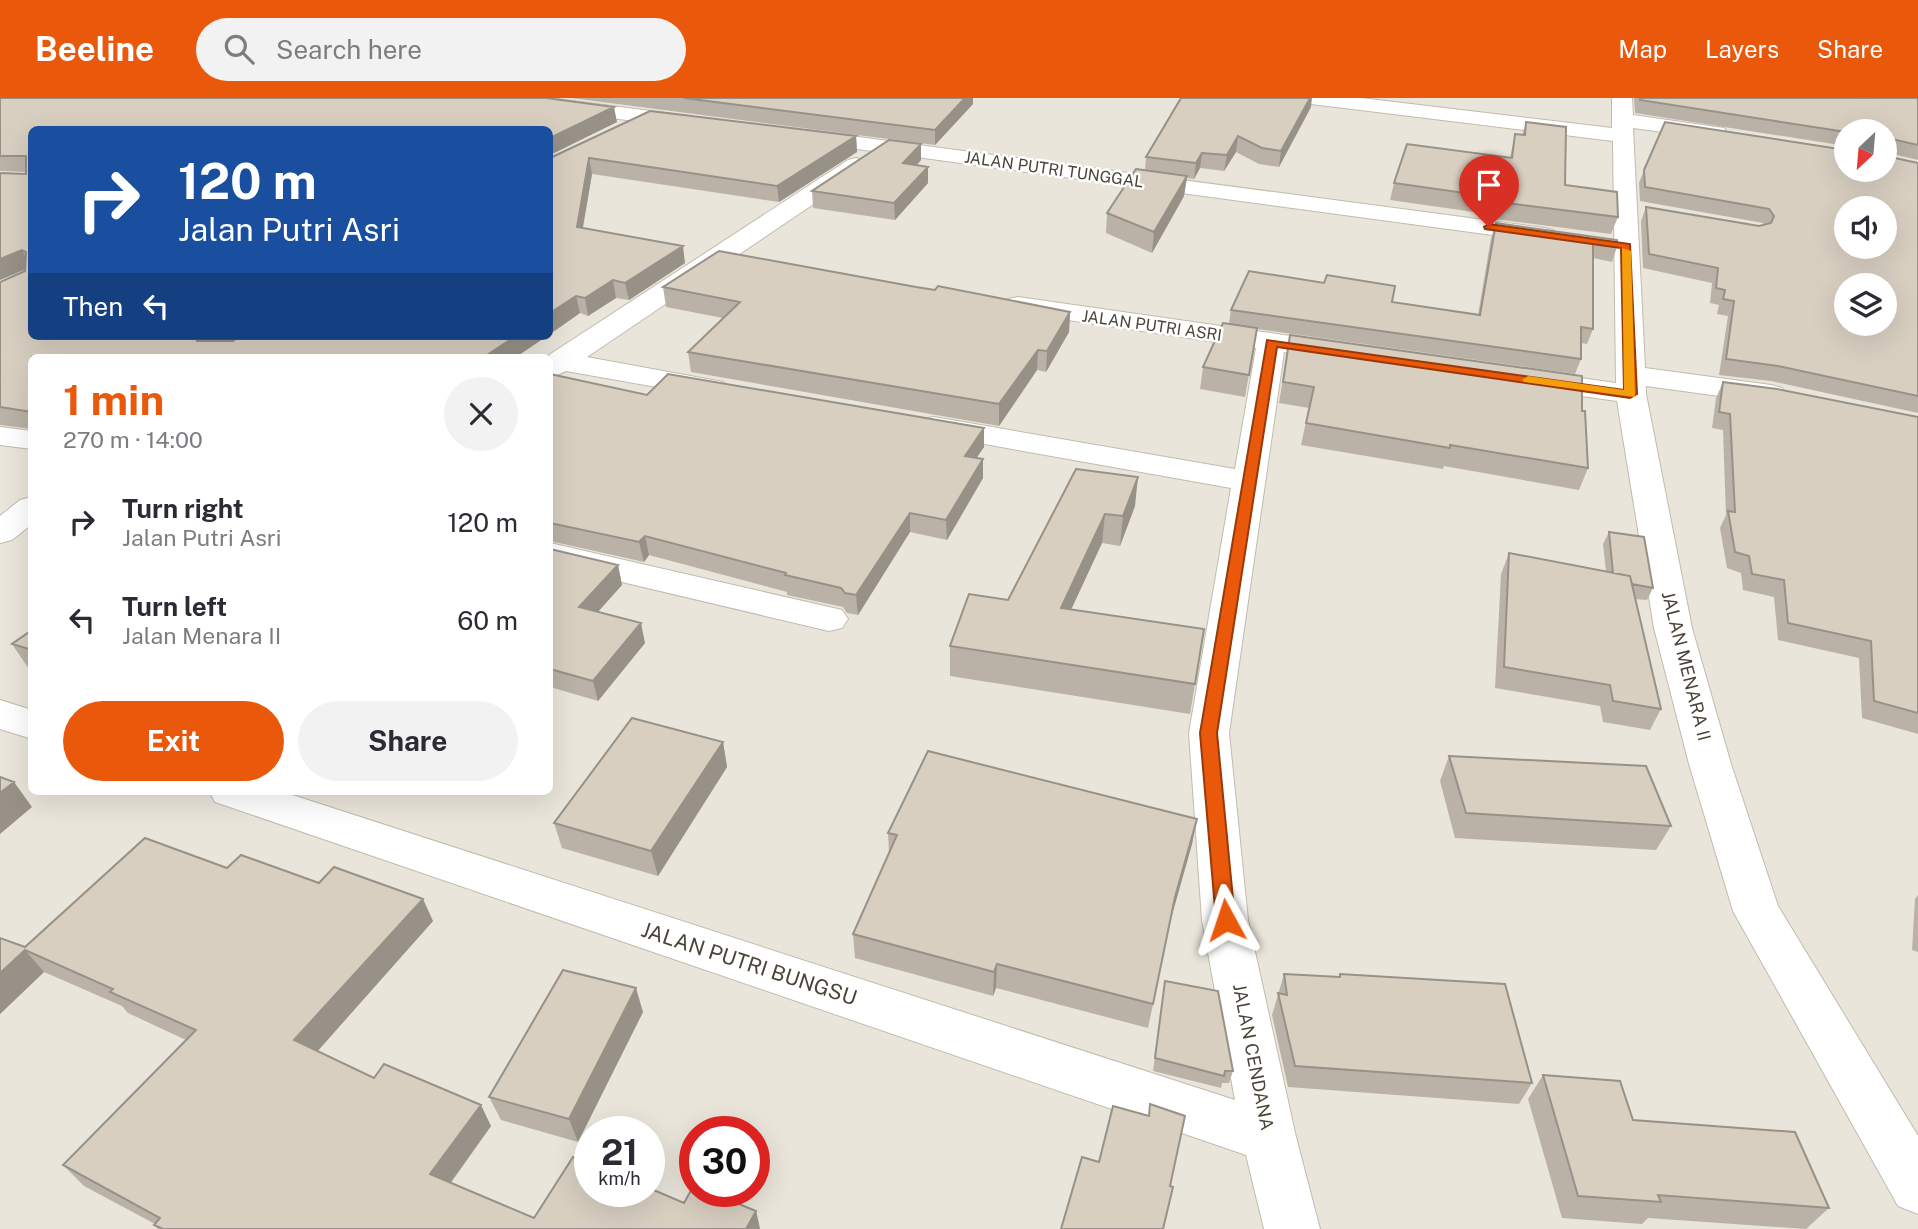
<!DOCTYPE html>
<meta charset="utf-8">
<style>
:root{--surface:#fff;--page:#f2f2f3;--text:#2b2b33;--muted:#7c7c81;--accent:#ea580c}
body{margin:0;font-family:"Public Sans",sans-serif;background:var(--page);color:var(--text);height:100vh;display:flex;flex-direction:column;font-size:26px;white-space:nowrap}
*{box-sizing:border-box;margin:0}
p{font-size:23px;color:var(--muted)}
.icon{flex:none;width:38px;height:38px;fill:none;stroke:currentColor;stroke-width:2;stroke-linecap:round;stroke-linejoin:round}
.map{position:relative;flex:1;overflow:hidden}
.side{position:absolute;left:28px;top:256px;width:525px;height:441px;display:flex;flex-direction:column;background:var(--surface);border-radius:10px;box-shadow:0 7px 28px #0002}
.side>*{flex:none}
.banner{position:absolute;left:28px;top:28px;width:525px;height:214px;border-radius:10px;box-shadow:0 7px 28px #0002;background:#1a4fa0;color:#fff;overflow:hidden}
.needle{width:46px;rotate:206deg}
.buttons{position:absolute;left:1834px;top:21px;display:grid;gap:14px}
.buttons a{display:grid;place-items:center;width:63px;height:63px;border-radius:50%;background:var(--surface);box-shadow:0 7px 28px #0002;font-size:35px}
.speed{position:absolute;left:574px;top:1018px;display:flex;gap:14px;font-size:35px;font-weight:700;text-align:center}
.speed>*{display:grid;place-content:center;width:91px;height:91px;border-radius:50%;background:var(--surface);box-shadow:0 7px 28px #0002;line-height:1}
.speed small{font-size:18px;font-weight:400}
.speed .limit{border:10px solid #d22;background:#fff;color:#111}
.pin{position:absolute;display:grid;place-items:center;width:60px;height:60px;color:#fff;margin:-72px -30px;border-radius:50% 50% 50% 0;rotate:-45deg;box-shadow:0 0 7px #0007}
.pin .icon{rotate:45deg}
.me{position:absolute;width:77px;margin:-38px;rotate:355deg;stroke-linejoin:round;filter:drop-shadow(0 0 5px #0008)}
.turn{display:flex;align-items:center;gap:24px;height:147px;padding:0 35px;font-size:32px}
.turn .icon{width:91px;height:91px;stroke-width:2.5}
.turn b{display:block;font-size:49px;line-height:60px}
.then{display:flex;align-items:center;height:66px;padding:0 35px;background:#0003;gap:14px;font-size:26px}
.round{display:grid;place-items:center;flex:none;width:74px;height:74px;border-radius:37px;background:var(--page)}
.headline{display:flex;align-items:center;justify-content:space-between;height:119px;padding:0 35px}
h1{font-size:42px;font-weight:700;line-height:52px;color:var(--accent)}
.action{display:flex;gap:14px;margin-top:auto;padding:14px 35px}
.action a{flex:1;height:80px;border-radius:42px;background:var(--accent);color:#fff;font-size:28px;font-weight:700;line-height:80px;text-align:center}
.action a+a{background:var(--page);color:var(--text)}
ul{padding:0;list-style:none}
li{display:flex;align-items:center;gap:21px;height:98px;padding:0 35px}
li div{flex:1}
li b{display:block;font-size:26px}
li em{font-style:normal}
header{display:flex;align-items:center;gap:42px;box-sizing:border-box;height:98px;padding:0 35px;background:var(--accent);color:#fff}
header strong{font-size:33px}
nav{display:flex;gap:38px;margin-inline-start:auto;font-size:24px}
.search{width:490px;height:63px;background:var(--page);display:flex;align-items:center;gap:18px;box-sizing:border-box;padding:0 24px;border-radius:38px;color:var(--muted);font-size:26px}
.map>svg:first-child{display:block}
</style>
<header>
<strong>Beeline</strong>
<div class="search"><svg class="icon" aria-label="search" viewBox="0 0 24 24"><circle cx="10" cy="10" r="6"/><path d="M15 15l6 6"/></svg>Search here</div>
<nav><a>Map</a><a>Layers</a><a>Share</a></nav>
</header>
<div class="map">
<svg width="1918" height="1131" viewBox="0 0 1918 1131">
<rect width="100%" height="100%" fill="#f6f3ec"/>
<path fill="#eae5da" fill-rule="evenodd" d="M0,0h1918v1131h-1918zM32,32h518v206h-518zM1846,33h39v39h-39zM1846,110h39v39h-39zM1846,187h39v39h-39zM32,259h518v434h-518zM590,1034h59v60h-59zM695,1034h59v60h-59z"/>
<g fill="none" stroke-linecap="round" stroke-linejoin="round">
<g stroke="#c2bbae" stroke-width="2">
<path id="minor" d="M491,0h58l141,18 7,2 3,4 -3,4 -7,2 -189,-24 -7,-2z
M1301,0h60l251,30v-30h20l1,17 83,12 8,1 3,5 -3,5 -8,1 -83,-11 12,240 126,17 11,3 4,6 -4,6 -11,3 -125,-17v8l46,234 39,136 47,142 140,230v78l-20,-8 -165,-295 -44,-147 -35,-136 -37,-227 -86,-12 -10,-3 -5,-6 5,-6 10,-3 85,12 -3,-242 -302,-37 -7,-2z
M806,32l738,98 9,2 3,5 -3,5 -9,2 -746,-101 -3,-5 3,-5z
M856,60l8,2 3,5 -3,5 -277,187 136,25 5,6 -5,6 -10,3 -147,-26 -16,7 -1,-23 299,-195z
M1018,199l322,46 10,3 4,6 -4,6 -10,3 -56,-9 -55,381 19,187 48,217 24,92h-56l-18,-74 -1031,-353 -6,-11h71l955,309 -33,-180 -13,-187 42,-245 -297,-53 -11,-2 -4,-7 4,-7 11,-2 301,52 21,-121 -248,-37 -3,-6 3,-6z
M0,329l32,4v18l-32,-4z
M32,399v27l-20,16 -12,3v-27l20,-16z
M550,445l279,64 13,3 6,9 -6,9 -13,3 -279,-66z
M0,602l32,10v29l-32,-10z"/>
</g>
<use href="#minor" fill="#fff" fill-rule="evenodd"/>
</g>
<path fill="#bab2a6" d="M0,0l617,24 -67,33v-25l-518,206h195l-6,5h12l6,-5h308l-31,21h-484v72l-32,-4v-143l25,-11v-2l-25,11v-107l26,1v-2l-26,-1z
M571,0h402v6l-38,41z
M1634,0h284v62l-29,-7 1,4 28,6v250l-147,-32 -52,-6 9,-59 -11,-2 2,-9 -9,-2 2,-20 -69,-15 -2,-47 5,-14 113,19 5,-1 -1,-2 -123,-22 -1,-18 5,-13h202l39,-39h-39v15l-211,-33z
M1311,9l-32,60 -20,-3 -23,-12 -12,19 -24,-3 -6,11 -7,-1 -3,18 -32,57 -46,-20 1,-20 38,-43 1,-13z
M1526,24l39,63 53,32 -7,17 -117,-15 1,-4 -105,-15 4,-17 116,-25 5,-24 7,1z
M856,38l1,16 -78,50 -187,-28 -9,54 102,35 -56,37 -13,-2 -28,18 -8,-3 -30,21v-176z
M921,46v16l-4,5 11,18 -33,37 -82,-12 -1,-17z
M1496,125l121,24 -5,15 -19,-4v71l-6,15 -6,-1v16l-6,15 -318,-45 -12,68 -45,-8 3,-22 26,-43 2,-14 161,-8 86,13 13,-77z
M663,189h253l154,25 -1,20 -23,40 -9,-2 -38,56 -308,-54 -3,-20 35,-34 -57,-11z
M1290,237l292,76 6,57 -9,22 -135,-24 -1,3 -142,-24 8,-37 -30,-5z
M550,276l97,21 337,52 -8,11 7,20 -36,62 -37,-8 -52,83 -11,-2 -4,-6 -56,-12v-3l-138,-37 -5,7 -94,-21z
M1723,284l195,35v317l-56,-16 -3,-60 -81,-18 -4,-43 -31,-7 -2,-17 -14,-5 -7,-40 6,-13 -3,-85 -11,-2 4,-30z
M1076,371l59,37 -15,40 -18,-3 -31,66 133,20 -14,85 -240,-38v-30l58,-46z
M1609,434l44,56 -6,12 -12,-1 26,110 -11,21 -47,-8 -3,-16 -105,-18 6,-114 8,-21 97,19 -3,-28z
M550,451l68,16 4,20 -24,27 47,31 -47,58 -48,-14z
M32,532v39h-3l-17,-25z
M723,644l4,25 -69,109 -96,-28 -8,-25z
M1449,658l222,70 -15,24 -201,-12 -15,-57z
M1197,721l-5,25 -22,78 -22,106 -152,-40 -3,8 -138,-38 -2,-24 36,-81 -1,-20z
M227,770l92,15 114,38 -116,130 57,27 117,48 -40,57 83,35 150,-15 72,8 4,18h-602l-4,-4 1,-1 -71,-38 -21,-21 123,-125 -58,-27 -6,-7 -78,-34 -44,42v-76l25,9z
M1918,797v57l-6,-2 3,-51z
M1284,876l55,3 1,-3 192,109 -13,21 -231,-17 -16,-72z
M1165,883l68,90 -4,12h-7l-1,5 -68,-17z
M643,914l-65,130 -77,-22 -12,-23z
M1543,977l90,45 196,88 -23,21 -158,-11 -6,6 -80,-6 -34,-119z"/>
<path fill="#979187" d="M965,0h8v6l-38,41v-15z
M1310,0h2l-1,9 -32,60 2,-16z
M614,9l3,15 -67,33v-17z
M856,38l1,16 -78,50 -2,-16z
M1238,38l-2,16 -12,19 3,-16z
M921,46v16l-17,19 -1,-16z
M1202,55l-2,15 -6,11 2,-16z
M589,60l3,16 -12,69 -3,-16z
M928,69v16l-33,37 -1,-17z
M1187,78l-3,20 -32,57 2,-21z
M683,148l2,17 -56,37 -4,-17z
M22,152l9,17 -31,13v-21z
M613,182l3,18 -28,18 -3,-18z
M576,198l4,17 -30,21v-21z
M1070,214l-1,20 -23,40 1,-21z
M199,238h28l-22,19 -8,-14v-4z
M516,238h31l-31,21h-32z
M1038,252l-1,20 -38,56v-22z
M984,330v19l-19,28v-19z
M983,361v19l-36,62 -1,-20z
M1138,379l-3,29 -15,40 3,-30z
M910,415v19l-52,83 -2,-20z
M1105,416l-3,29 -44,95 3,-30z
M645,438l4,19 -5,7 -5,-20z
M618,467l4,20 -38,42 -5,-20z
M641,525l4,20 -47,58 -5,-20z
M723,644l4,25 -69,109 -7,-25z
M14,684l18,25 -32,27v-41z
M1197,721l-5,25 -22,78 -22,106 27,-131z
M423,801l10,22 -125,141 -14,-22z
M25,852l19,22 -44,42v-41z
M997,866l-1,24 -3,8 1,-24z
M636,890l7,24 -65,130 -9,-23z
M481,1007l10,21 -49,68 -12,-20z
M756,1113l4,18h-14z"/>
<path fill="#d8cfc1" stroke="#979187" stroke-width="2" fill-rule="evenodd" d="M0,0h546l68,9 -64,31v-8h-518v206h167l-2,1v4h36l6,-5h277l-32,21h-452v55l-32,-5v-125l25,-11 1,-19 -4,-2 -22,9v-86l26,1v-18h-26z
M684,0h281l-30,32z
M1181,0h129l-29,53 -19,-3 -24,-12 -11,19 -25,-2 -6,10 -50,-6z
M1640,0h278v47l-26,-6 -3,3 1,15 28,6v233l-140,-30 -52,-7 8,-58 -11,-2 2,-9 -9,-2 2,-20 -69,-14 -3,-47 113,19 12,-3 3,-7 -5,-7 -124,-22 -1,-17 21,-48 181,28v20h39v-39l-39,1 -206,-32zM1846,110h39v39h-39zM1846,187h39v39h-39z
M650,13l206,25 -79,50 -188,-28 -12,69 106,19 -58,37 -12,-3 -28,18 -9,-2 -26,17v-155z
M1526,24l40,5 -1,58 52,7 1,25 -119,-15 1,-4 -106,-15 13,-39 105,14 3,-24 10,1z
M889,42l32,4 -18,19 25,4 -34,36 -82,-12z
M1136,71l51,7 -33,56 -47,-19z
M1496,125l121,17v7l-24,-5v87l-12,-2v32l-350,-49 18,-39 75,12 3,-8 68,11 -3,16 88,13z
M719,153l197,36 19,3 3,-4 132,26 -23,39 -9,-1 -39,54 -311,-52 52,-50 -77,-15z
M1223,225l34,5 -8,47 -46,-8z
M1290,237l292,41v35h3l3,57 -138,-23v3l-144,-25 8,-36 -31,-5z
M550,276l97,21 21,-21 316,54 -19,28 18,3 -37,61 -36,-7 -54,82 -11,-2 -4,-5 -56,-13 1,-2 -141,-37 -6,6 -89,-19z
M1723,284l54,7 141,28v296l-44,-12 -3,-60 -83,-18 -4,-43 -32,-6 -3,-18 -14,-4 -7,-41 7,1 -5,-98 -11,-2z
M1076,371l62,8 -15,39 -18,-2 -44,94 143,21 -9,55 -245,-38 19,-52 39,6z
M1609,434l35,5 9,51 -21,-4 -2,-8 -17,-3z
M550,451l68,16 -39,42 62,16 -48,58 -43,-12z
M1509,455l121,23 31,133 -48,-8 -3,-16 -106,-18z
M32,532v20l-20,-6z
M632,620l91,24 -72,109 -97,-28z
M928,653l269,68 -22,78 -22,107 -156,-40 -3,8 -141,-38 44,-99 -9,-2z
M1449,658l197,10 25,60 -205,-13z
M0,679l14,5 -14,11z
M145,740l82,30 14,-13 78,28 15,-16 89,32 -129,141 80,38 10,-14 97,41 -51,69 104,44 39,-61 17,7v28h59v-4l35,15 10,-18 1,7h15l46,19 -10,18h-583l-9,-4 6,-7 -97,-53 133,-135 -86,-38 3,-3 -88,-39 -25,23v-35l25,9z
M563,872l73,18 -67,131 -80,-22z
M1284,876l56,3v-3l165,10 27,99 -237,-17 -17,-73 9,2z
M1165,883l53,10 15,80h-8l-1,5 -69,-18z
M1543,977l77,6 13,39 162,12 34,76 -171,-13 3,7 -83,-6z
M1150,1006l35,12 -15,70 3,1 -10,42h-102l21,-72 17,5 14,-56 36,10z"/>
<path fill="#ea580c" stroke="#983908" stroke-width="2" d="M1489,126l141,20 7,150 -7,4 -353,-51 -60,386 18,187 -3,6 -6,2 -7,-2 -3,-6 -16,-187 67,-393 357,50 -3,-142 -136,-19 -1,-2z"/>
<path fill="#f59e0b" d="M1622,150l9,3 4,146 -111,-15 -2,-2 6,-4 96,14z"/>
<g text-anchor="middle" stroke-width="5" stroke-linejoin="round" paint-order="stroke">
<g font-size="16" fill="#4b4439" stroke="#fff">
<text transform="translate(1054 71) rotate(8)" y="6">JALAN PUTRI TUNGGAL</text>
<text transform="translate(1152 227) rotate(8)" y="6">JALAN PUTRI ASRI</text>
</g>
<g font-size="18" fill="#4b4439" stroke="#fff">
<text transform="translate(1686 568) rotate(76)" y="6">JALAN MENARA II</text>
<text transform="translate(1253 959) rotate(79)" y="6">JALAN CENDANA</text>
</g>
<g font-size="21" fill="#4b4439" stroke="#fff">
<text transform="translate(749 866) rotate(18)" y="7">JALAN PUTRI BUNGSU</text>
</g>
</g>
</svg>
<div class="buttons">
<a><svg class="needle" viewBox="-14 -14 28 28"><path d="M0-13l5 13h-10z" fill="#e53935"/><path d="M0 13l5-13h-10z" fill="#7c7c81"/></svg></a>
<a><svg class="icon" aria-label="sound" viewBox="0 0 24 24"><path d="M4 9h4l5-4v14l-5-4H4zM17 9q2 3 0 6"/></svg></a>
<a><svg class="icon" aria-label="layers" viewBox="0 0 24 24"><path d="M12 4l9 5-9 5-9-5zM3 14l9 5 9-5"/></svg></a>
</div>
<div class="speed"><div>21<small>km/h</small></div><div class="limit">30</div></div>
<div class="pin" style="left:1489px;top:129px;background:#d93025"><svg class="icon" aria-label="arrive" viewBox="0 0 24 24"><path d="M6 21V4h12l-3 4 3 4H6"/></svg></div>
<svg class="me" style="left:1226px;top:822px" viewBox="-20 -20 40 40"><path d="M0-17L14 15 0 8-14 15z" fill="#ea580c" stroke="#fff" stroke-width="4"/></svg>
<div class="banner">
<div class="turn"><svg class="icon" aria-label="right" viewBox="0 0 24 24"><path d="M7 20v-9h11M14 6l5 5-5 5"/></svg><div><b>120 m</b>Jalan Putri Asri</div></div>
<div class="then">Then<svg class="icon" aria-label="left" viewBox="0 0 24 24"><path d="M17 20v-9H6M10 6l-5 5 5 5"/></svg></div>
</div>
<section class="side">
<div class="headline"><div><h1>1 min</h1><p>270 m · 14:00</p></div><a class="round"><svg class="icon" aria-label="close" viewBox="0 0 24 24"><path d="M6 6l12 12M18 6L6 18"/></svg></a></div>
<ul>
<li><svg class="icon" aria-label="right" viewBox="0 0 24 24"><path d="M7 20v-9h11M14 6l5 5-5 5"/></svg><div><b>Turn right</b><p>Jalan Putri Asri</p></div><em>120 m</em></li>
<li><svg class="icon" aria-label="left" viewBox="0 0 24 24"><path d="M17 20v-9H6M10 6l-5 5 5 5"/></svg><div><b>Turn left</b><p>Jalan Menara II</p></div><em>60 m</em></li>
</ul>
<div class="action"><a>Exit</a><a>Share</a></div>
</section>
</div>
